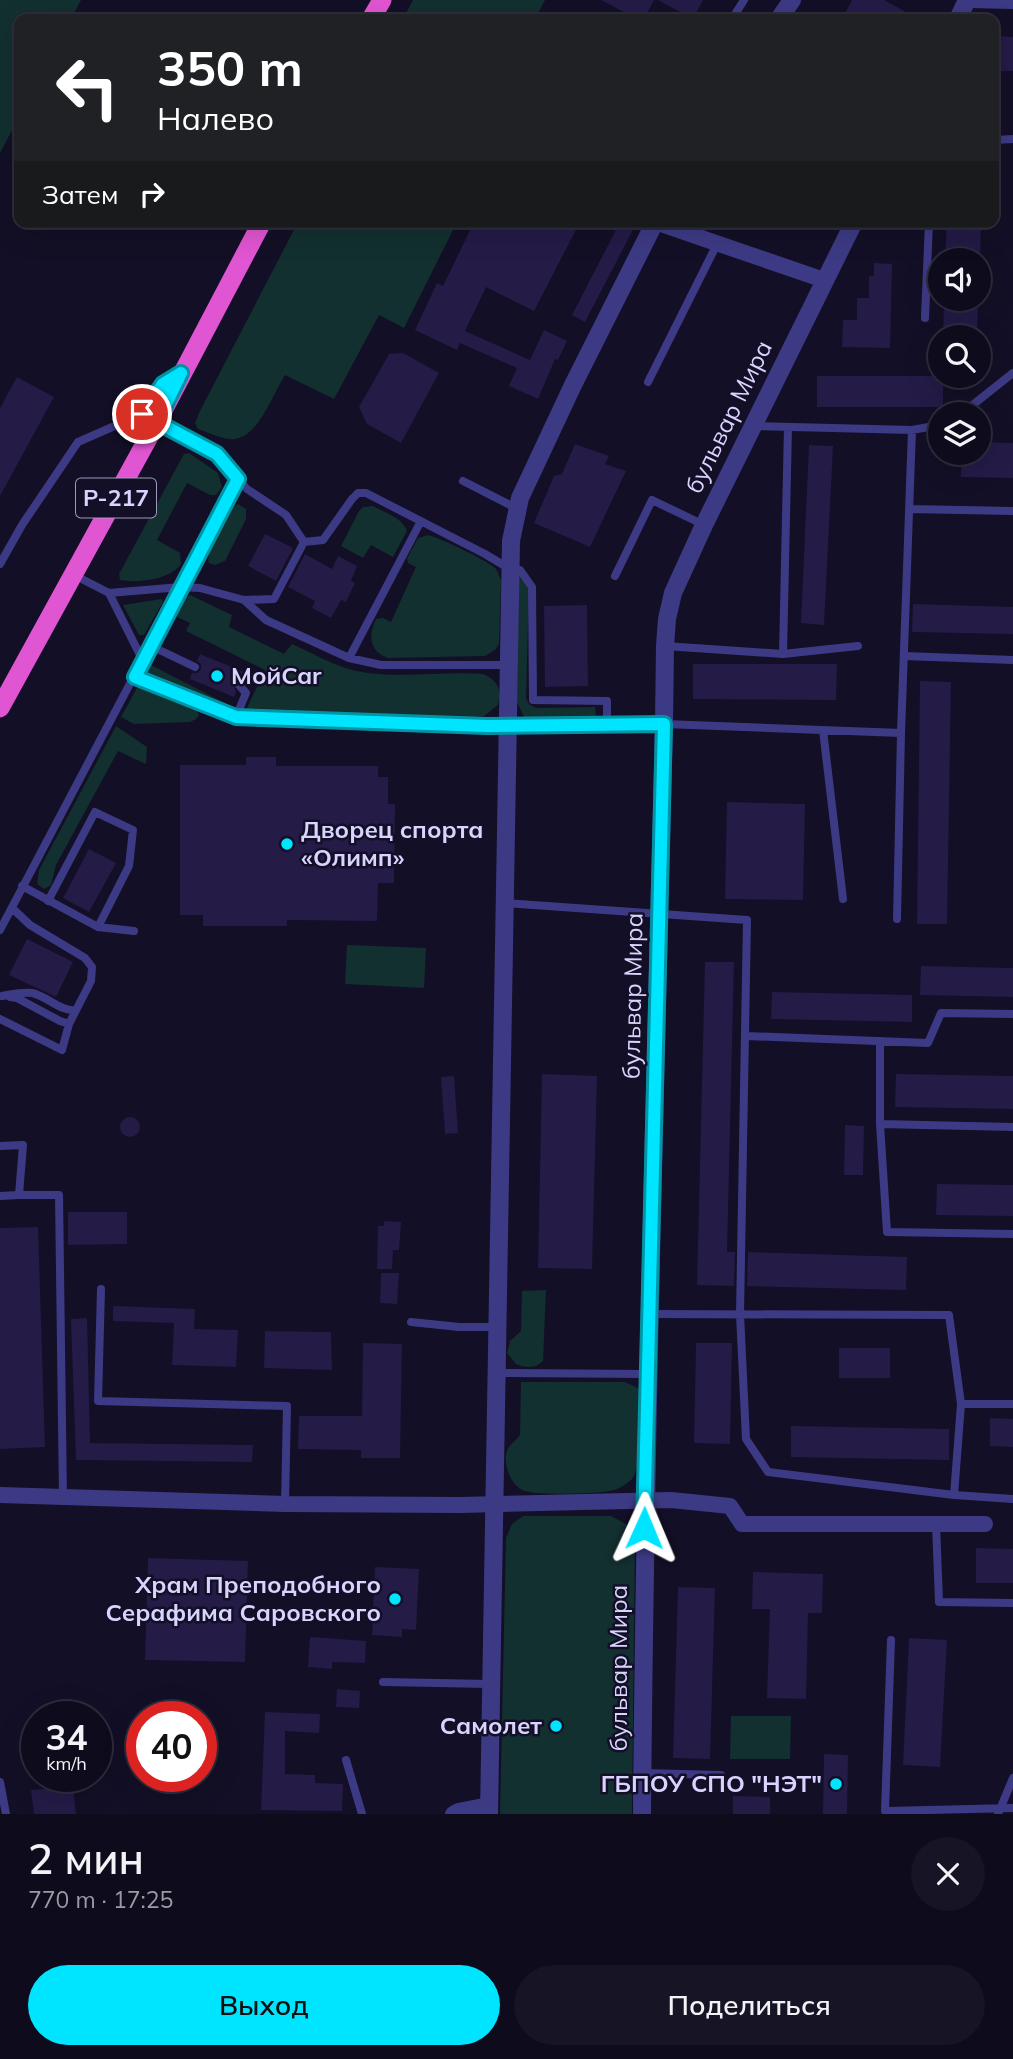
<!DOCTYPE html>
<html lang="ru">
<meta charset="utf-8">
<style>
:root{--surface:#0e0b1c;--page:#171425;--text:#f1f3f6;--muted:#9b9ba3;--line:#2e2b3b;--accent:#00e5ff}
body{margin:0;font-family:Mulish,sans-serif;background:var(--page);color:var(--text);height:100vh;display:flex;flex-direction:column;font-size:26px;white-space:nowrap}
*{box-sizing:border-box;margin:0}
p{font-size:23px;color:var(--muted)}
.icon{flex:none;width:38px;height:38px;fill:none;stroke:currentColor;stroke-width:2;stroke-linecap:round;stroke-linejoin:round}
.map{position:relative;height:1814px;overflow:hidden}
.details{display:flex;flex-direction:column;background:var(--surface);flex:1}
.details>*{flex:none}
.guide{position:absolute;left:14px;top:14px;width:985px;height:214px;border-radius:14px;box-shadow:0 7px 28px #0002,0 0 0 2px var(--line);background:#202124;color:#fff;overflow:hidden}
.controls{position:absolute;left:928px;top:248px;display:grid;gap:14px}
.controls a{display:grid;place-items:center;width:63px;height:63px;border-radius:50%;background:var(--surface);box-shadow:0 7px 28px #0002,0 0 0 2px var(--line);font-size:35px}
.speed{position:absolute;left:21px;top:1701px;display:flex;gap:14px;font-size:35px;font-weight:700;text-align:center}
.speed>*{display:grid;place-content:center;width:91px;height:91px;border-radius:50%;background:var(--surface);box-shadow:0 7px 28px #0002,0 0 0 2px var(--line);line-height:1}
.speed small{font-size:18px;font-weight:400}
.speed .limit{border:10px solid #d22;background:#fff;color:#111}
.pin{position:absolute;display:grid;place-items:center;width:60px;height:60px;color:#fff;margin:-30px;border:4px solid #fff;border-radius:50%;box-shadow:0 2px 7px #0007}
.me{position:absolute;width:77px;margin:-38px;rotate:1deg;stroke-linejoin:round;filter:drop-shadow(0 0 5px #0008)}
.turn{display:flex;align-items:center;gap:24px;height:147px;padding:0 28px;font-size:32px}
.turn .icon{width:91px;height:91px;stroke-width:2.5}
.turn b{display:block;font-size:49px;line-height:60px}
.then{display:flex;align-items:center;height:66px;padding:0 28px;background:#0003;gap:14px;font-size:26px}
.round{display:grid;place-items:center;flex:none;width:74px;height:74px;border-radius:37px;background:var(--page)}
.headline{display:flex;align-items:center;justify-content:space-between;height:119px;padding:0 28px}
h1{font-size:42px;font-weight:600;line-height:52px}
.cta{display:flex;gap:14px;margin-top:auto;padding:14px 28px}
.cta a{flex:1;height:80px;border-radius:42px;background:var(--accent);color:#111;font-size:28px;font-weight:600;line-height:80px;text-align:center}
.cta a+a{background:var(--page);color:var(--text)}
.map>svg:first-child{display:block}
</style>
<div class="map">
<svg width="1013" height="1814" viewBox="0 0 1013 1814">
<rect width="100%" height="100%" fill="#130f26"/>
<path fill="#12302f" d="M0,0h81l-10,19h-52v98l-19,36z
M413,0h132l-10,19h-132z
M298,222h159l-53,106 -25,-13 -45,84 -49,-24c-12,19 -29,68 -55,64 -11,-1 -22,-7 -32,-10l-3,-6 5,-12z
M189,453l29,20 4,14 -6,8h-6l-23,-12 -30,57 23,13 1,11c-11,16 -43,19 -61,16l-1,-6 65,-120z
M238,504l8,5v10l-21,42 -10,4 -6,-2c-5,-12 17,-55 29,-59z
M373,506c12,7 29,11 34,25l-14,26 -22,-12 -8,13 -22,-12 18,-35 4,-4z
M428,535c12,3 61,26 68,34 2,3 3,7 5,11l-2,64 -4,6 -10,6 -97,2c-19,-7 -20,-22 -12,-39l7,-1 8,4 25,-55 -8,-4 -1,-5 11,-20z
M519,574l10,14 -3,110 3,6 7,4 59,-1 1,9 -65,2 -7,-1 -7,-15z
M190,595l42,20 -3,12 55,27 8,-10c20,9 39,20 60,26 40,10 89,1 131,4 15,6 19,16 15,31l-14,11 -10,1 -229,-5 20,-42 -79,-39 4,-8 -17,-8 9,-16z
M162,599l1,3 -19,33h-5l-16,-30z
M149,664l80,41 -84,-30z
M138,686l56,19 5,10 -3,4 -6,3 -56,2 -13,-7z
M116,726l31,21 -1,17 -28,-13 -62,114 -5,20 -7,4 -7,-5 2,-14z
M347,945l79,3 -2,40 -79,-4z
M546,1290l-3,71c-8,8 -17,7 -27,3l-9,-11 3,-12 11,-10 1,-40z
M521,1382h104l13,6c5,17 5,77 -6,91 -5,5 -12,9 -18,11 -14,4 -80,6 -92,0 -13,-7 -21,-31 -13,-43 3,-4 8,-8 11,-12z
M523,1516h88l15,8 9,16 -3,274h-132l6,-276 6,-14z
M731,1716h60l-1,43h-60z"/>
<path fill="#241b47" d="M601,0h53l-10,19h-7z
M658,0h45l-10,19z
M852,0h32l35,19h-77z
M997,36l16,1v34h-14z
M474,222h106l-46,89 -48,-24 -21,44 65,29 14,-30 23,11 -9,19 -3,-1 -17,40 -29,-13 8,-18 -57,-25 -3,7 -42,-20 22,-47 6,3z
M620,222h17l-52,100 -13,-7z
M947,222h34l-1,39h-35z
M874,263l18,1 -2,84 -48,-1 1,-27h14v-22h12v-22h5z
M944,299h34l-1,39h-34z
M403,353l36,20 -38,70 -34,-19 -8,-17 30,-53z
M817,376h126v31h-126z
M17,377l37,20 -54,99v-88z
M978,442l35,1v35l-52,-1 1,-24h16z
M575,444l34,12 -4,8 21,7 -36,76 -56,-24 20,-47 8,-2z
M809,445l24,1 -9,179 -23,-2z
M265,534l28,14 -17,33 -28,-15z
M305,554l27,15 6,-13 19,10 -6,15 4,2 -9,19 -5,-2 -10,18 -19,-10 3,-7 -27,-14z
M913,604l100,3v27l-101,-2z
M587,605l1,81 -43,1 -1,-81z
M200,654l44,18 -3,7h-4l-4,3 3,10 -2,5 -44,-18 2,-6h6l3,-4v-5l-4,-3z
M693,664h144l-1,36 -143,-1z
M920,681l31,1 -4,242h-30z
M246,757h30v9h102v11h10v27h7l-1,79h-16l-1,38 -90,-1v6h-84v-11h-23v-150h66z
M727,802l78,2 -2,96 -78,-1z
M89,849l27,14 -27,49 -26,-14z
M27,939l46,23 -17,35 -47,-22z
M705,962h29l-7,290h8l-1,34 -37,-1z
M921,966l92,2v29l-93,-2z
M772,992l140,3v27l-141,-3z
M542,1074l55,2 -5,193 -54,-1z
M896,1074l117,2v33l-118,-2z
M454,1076l4,57 -13,1 -4,-57z
M120 1127a10 10 0 1 1 20 0a10 10 0 1 1-20 0Z
M845,1125l19,1 -1,49h-19z
M937,1184l76,1v31l-77,-1z
M68,1212h59v32l-59,1z
M384,1221l17,1 -2,28h-6l-1,19h-15l1,-43h6z
M38,1227l7,220 -45,2v-221z
M748,1252l159,5 -1,33 -159,-4z
M381,1273h18l-2,31 -17,-1z
M113,1306l82,3 -1,20 44,1 -2,37 -64,-2 2,-42 -61,-2z
M87,1318l3,125 163,2 -1,17 -176,-2 -5,-141z
M265,1331l66,1 1,38 -68,-2z
M363,1343l39,1 -2,114h-39v-8l-63,-1 1,-33h63z
M696,1343h36l-2,101 -36,-1z
M839,1348h51v30h-51z
M990,1418l23,1v28l-23,-1z
M791,1426l158,3v31l-158,-3z
M976,1548l37,1v34h-37z
M148,1558l100,3 -3,101 -100,-2z
M375,1567l44,2 -3,61 -14,-1v8l-30,-2z
M753,1572l70,2 -1,39h-14l-2,86 -39,-1 3,-89h-18z
M678,1587l37,1 -5,171 -37,-1z
M310,1637l56,4 -1,22 -33,-1v7l-24,-2z
M909,1638l38,2 -7,127 -37,-2z
M337,1689l23,2 -1,17 -23,-1z
M265,1712l55,2 -1,19 -34,-2v43l30,1v8l28,1 -1,27 -81,-1z
M824,1754l24,1 -1,59h-24z
M73,1787l3,27h-42l-3,-24z
M733,1796l37,1v17h-37z"/>
<g fill="none" stroke-linecap="round" stroke-linejoin="round">
<path stroke="#3d3a85" stroke-width="8" d="M732,19l12,-19
M994,140l19,-1
M925,318l4,-96
M648,382l69,-138
M960,415l53,-42
M755,426l157,4 28,-5
M463,481l53,27
M909,509l104,2
M304,542l19,-2 29,-41 6,-6h8l119,61 25,15 10,1 12,17 1,113 74,1v25
M0,564l22,-39 56,-83 64,-28 21,-30 12,-8
M74,575l35,18 72,-6 19,1 44,12 30,-1 30,-57 -18,-27 -39,-26 -30,-35 -59,-32
M615,576l37,-76 52,25
M109,593l34,68
M244,600l22,20 83,38 32,7h128
M151,646l44,21
M665,646l118,8 75,-8
M783,654l5,-227
M904,656l109,4
M349,658l72,-137
M135,677l101,40 272,9
M236,717l10,-24 -7,-8
M664,724l237,9 -4,186
M823,730l20,169
M901,733l11,-303
M22,886l76,41
M48,901l47,-89 38,18 -4,36 -31,61 36,4
M506,903l241,17 -7,394 6,125 22,33 186,23
M0,930l238,-451
M2,996c10,-2 20,-4 30,-3 15,3 29,19 44,17
M10,997l7,1 43,23 9,3
M0,1019l62,31 7,-26 22,-43 1,-14 -7,-9 -55,-33 -18,-17
M746,1036l182,7 13,-30 72,1
M880,1041v83l133,3
M880,1124l7,108 126,2
M0,1146l23,-1 -4,50h40l4,303
M0,1196l19,-1
M101,1289l-3,112 189,5 -2,98
M650,1314l299,1 12,89 -7,91 59,4
M411,1322l48,5h37
M497,1373l151,1
M961,1404h52
M936,1524l3,78 74,1
M891,1640l-6,171 128,-3
M383,1682l107,2
M346,1760l16,54
M642,1773l79,2
M0,1782l6,32
M998,1814l15,-36"/>
<path stroke="#3d3a85" stroke-width="16" d="M970,0l43,1
M655,222l169,58
M508,726l156,-2
M0,1495l285,9 175,1 211,-5 59,6 12,18h243
M453,1814l5,-3 31,-6"/>
<path stroke="#3d3a85" stroke-width="18" d="M779,19l13,-19
M958,19l9,-19
M489,1814l22,-1273 9,-43 53,-113 82,-163
M642,1814c3,-363 13,-726 22,-1090l1,-78 2,-27 6,-26 31,-68 150,-303"/>
<path stroke="#e055d1" stroke-width="19" d="M371,19l11,-19
M0,708l157,-286 105,-200"/>
</g>
<g fill="none" stroke-linecap="round" stroke-linejoin="round">
<g stroke="#0095a6" stroke-width="18">
<path id="route" d="M142,414l21,-30 18,-11 -24,49 60,32 21,25 -103,198 101,40 251,9 177,-2 -20,804"/>
</g>
<use href="#route" stroke="#00e5ff" stroke-width="12"/>
</g>
<g fill="#00e5ff" stroke="#130f26" stroke-width="2.5">
<circle cx="217" cy="676" r="7"/>
<circle cx="287" cy="844" r="7"/>
<circle cx="395" cy="1599" r="7"/>
<circle cx="556" cy="1726" r="7"/>
<circle cx="836" cy="1784" r="7"/>
</g>
<g text-anchor="middle" stroke-width="5" stroke-linejoin="round" paint-order="stroke">
<rect fill="#130f26" stroke="#9e99be" stroke-width="2" x="76" y="478.5" width="80" height="39" rx="5"/>
<g font-size="23" font-weight="bold" fill="#d9d4ff">
<text x="116" y="506">Р-217</text>
</g>
<g font-size="24" fill="#d9d4ff" stroke="#130f26">
<text transform="translate(729 417) rotate(-64)" y="8">бульвар Мира</text>
<text transform="translate(633 996) rotate(-89)" y="8">бульвар Мира</text>
<text transform="translate(619 1668) rotate(-90)" y="8">бульвар Мира</text>
</g>
<g font-size="24" font-weight="bold" fill="#d9d4ff" stroke="#130f26" text-anchor="end">
<text x="231" y="684" text-anchor="start">МойCar</text>
<text x="301" y="838" text-anchor="start">Дворец спорта<tspan x="301" dy="28">«Олимп»</tspan></text>
<text x="381" y="1593">Храм Преподобного<tspan x="381" dy="28">Серафима Саровского</tspan></text>
<text x="542" y="1734">Самолет</text>
<text x="822" y="1792">ГБПОУ СПО "НЭТ"</text>
</g>
</g>
</svg>
<div class="controls">
<a><svg class="icon" aria-label="sound" viewBox="0 0 24 24"><path d="M4 9h4l5-4v14l-5-4H4zM17 9q2 3 0 6"/></svg></a>
<a><svg class="icon" aria-label="search" viewBox="0 0 24 24"><circle cx="10" cy="10" r="6"/><path d="M15 15l6 6"/></svg></a>
<a><svg class="icon" aria-label="layers" viewBox="0 0 24 24"><path d="M12 4l9 5-9 5-9-5zM3 14l9 5 9-5"/></svg></a>
</div>
<div class="speed"><div>34<small>km/h</small></div><div class="limit">40</div></div>
<div class="pin" style="left:142px;top:414px;background:#d93025"><svg class="icon" aria-label="arrive" viewBox="0 0 24 24"><path d="M6 21V4h12l-3 4 3 4H6"/></svg></div>
<svg class="me" style="left:644px;top:1528px" viewBox="-20 -20 40 40"><path d="M0-17L14 15 0 8-14 15z" fill="#00e5ff" stroke="#fff" stroke-width="4"/></svg>
<div class="guide">
<div class="turn"><svg class="icon" aria-label="left" viewBox="0 0 24 24"><path d="M17 20v-9H6M10 6l-5 5 5 5"/></svg><div><b>350 m</b>Налево</div></div>
<div class="then">Затем<svg class="icon" aria-label="right" viewBox="0 0 24 24"><path d="M7 20v-9h11M14 6l5 5-5 5"/></svg></div>
</div>
</div>
<section class="details">
<div class="headline"><div><h1>2 мин</h1><p>770 m · 17:25</p></div><a class="round"><svg class="icon" aria-label="close" viewBox="0 0 24 24"><path d="M6 6l12 12M18 6L6 18"/></svg></a></div>
<div class="cta"><a>Выход</a><a>Поделиться</a></div>
</section>
